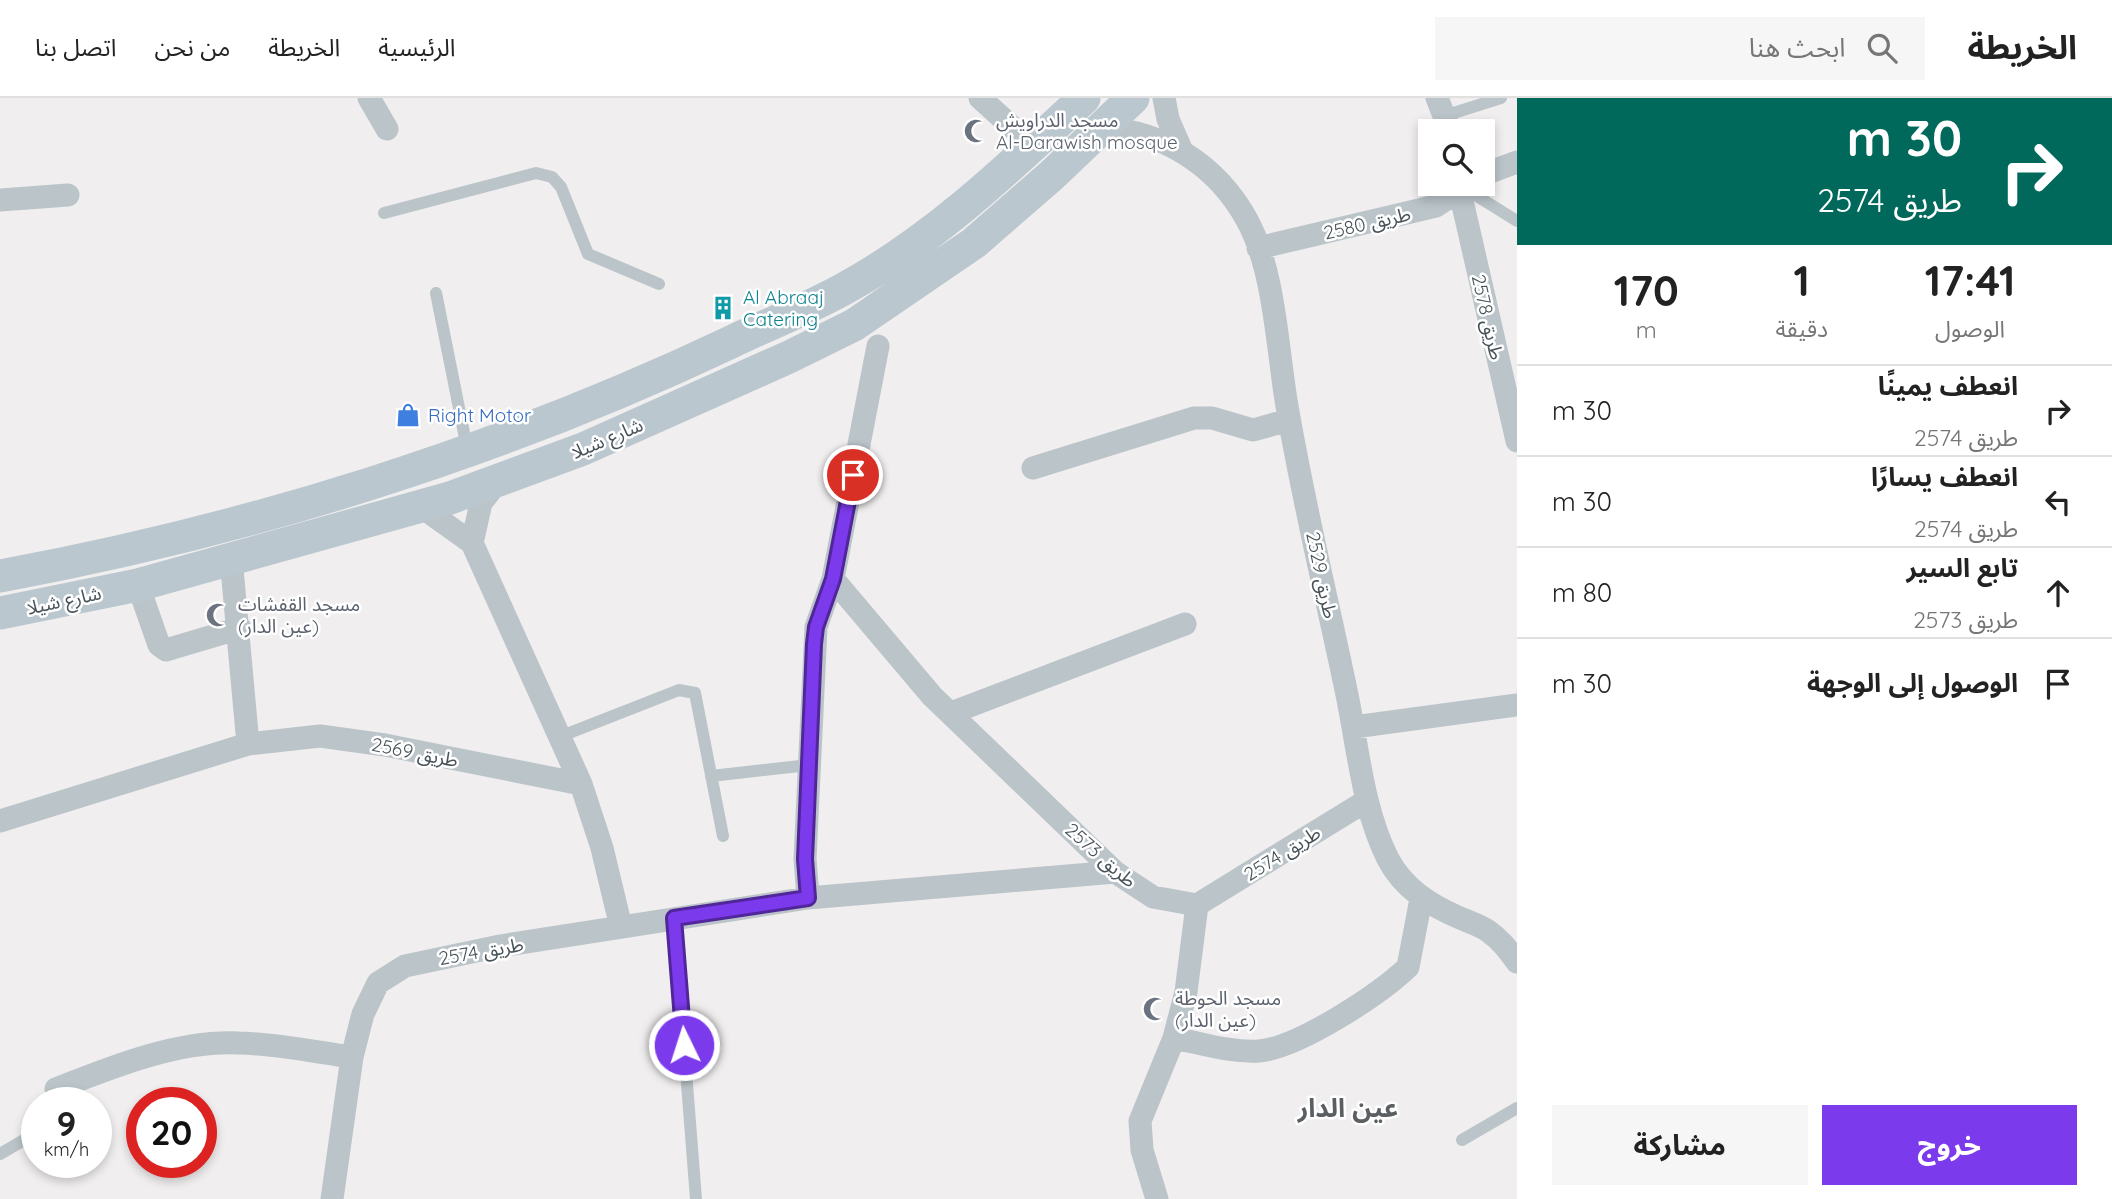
<!DOCTYPE html>
<html lang="ar">
<meta charset="utf-8">
<style>
:root{--surface:#fff;--page:#f6f6f6;--text:#222;--muted:#767676;--line:#e0e0e0;--accent:#7c3aed}
body{margin:0;font-family:Quicksand,"Noto Sans Arabic",sans-serif;background:var(--page);color:var(--text);direction:rtl;height:100vh;display:flex;flex-direction:column;font-size:26px;white-space:nowrap}
*{box-sizing:border-box;margin:0}
p{font-size:23px;color:var(--muted)}
.icon{flex:none;width:38px;height:38px;fill:none;stroke:currentColor;stroke-width:2;stroke-linecap:round;stroke-linejoin:round}
.map{position:relative;flex:1;overflow:hidden;direction:ltr}
.sheet{display:flex;flex-direction:column;background:var(--surface);width:595px}
.sheet>*{flex:none}
.top-card{background:#00695c;color:#fff;overflow:hidden}
.fabs{position:absolute;left:1418px;top:21px;display:grid;gap:14px}
.fabs a{display:grid;place-items:center;width:77px;height:77px;border-radius:0px;background:var(--surface);box-shadow:0 4px 10px #0003;font-size:35px}
.speed{position:absolute;left:21px;top:989px;display:flex;gap:14px;font-size:35px;font-weight:700;text-align:center}
.speed>*{display:grid;place-content:center;width:91px;height:91px;border-radius:50%;background:var(--surface);box-shadow:0 4px 10px #0003;line-height:1}
.speed small{font-size:18px;font-weight:400}
.speed .limit{border:10px solid #d22;background:#fff;color:#111}
.pin{position:absolute;display:grid;place-items:center;width:60px;height:60px;color:#fff;margin:-30px;border:4px solid #fff;border-radius:50%;box-shadow:0 2px 7px #0007}
.me{position:absolute;width:77px;margin:-38px;rotate:356deg;stroke-linejoin:round;filter:drop-shadow(0 0 5px #0008)}
.turn{display:flex;align-items:center;gap:24px;height:147px;padding:0 35px;font-size:32px}
.turn .icon{width:91px;height:91px;stroke-width:2.5}
.turn b{display:block;font-size:49px;line-height:60px}
.eta{display:flex;justify-content:space-evenly;align-items:center;height:119px;text-align:center}
.eta b{font-size:42px;font-weight:700;line-height:49px}
.action{display:flex;gap:14px;margin-top:auto;padding:14px 35px}
.action a{flex:1;height:80px;border-radius:0px;background:var(--accent);color:#fff;font-size:28px;font-weight:700;line-height:80px;text-align:center}
.action a+a{background:var(--page);color:var(--text)}
ul{padding:0;list-style:none}
li{display:flex;align-items:center;gap:21px;height:91px;padding:0 35px;border-top:2px solid var(--line)}
li div{flex:1}
li b{display:block;font-size:26px}
li em{font-style:normal}
header{display:flex;align-items:center;gap:42px;box-sizing:border-box;height:98px;padding:0 35px;background:var(--surface);border-bottom:2px solid var(--line)}
header strong{font-size:33px}
nav{display:flex;gap:38px;margin-inline-start:auto;font-size:24px}
.search{width:490px;height:63px;background:var(--page);display:flex;align-items:center;gap:18px;box-sizing:border-box;padding:0 24px;border-radius:0px;color:var(--muted);font-size:26px}
main{display:flex;flex:1;min-height:0}
.map>svg:first-child{display:block}
</style>
<header>
<strong>الخريطة</strong>
<div class="search"><svg class="icon" aria-label="search" viewBox="0 0 24 24"><circle cx="10" cy="10" r="6"/><path d="M15 15l6 6"/></svg>ابحث هنا</div>
<nav><a>الرئيسية</a><a>الخريطة</a><a>من نحن</a><a>اتصل بنا</a></nav>
</header>
<main>
<section class="sheet">
<div class="top-card">
<div class="turn"><svg class="icon" aria-label="right" viewBox="0 0 24 24"><path d="M7 20v-9h11M14 6l5 5-5 5"/></svg><div><b>30 m</b>طريق 2574</div></div>
</div>
<div class="eta">
<div><b>17:41</b><p>الوصول</p></div>
<div><b>1</b><p>دقيقة</p></div>
<div><b>170</b><p>m</p></div>
</div>
<ul>
<li><svg class="icon" aria-label="right" viewBox="0 0 24 24"><path d="M7 20v-9h11M14 6l5 5-5 5"/></svg><div><b>انعطف يمينًا</b><p>طريق 2574</p></div><em>30 m</em></li>
<li><svg class="icon" aria-label="left" viewBox="0 0 24 24"><path d="M17 20v-9H6M10 6l-5 5 5 5"/></svg><div><b>انعطف يسارًا</b><p>طريق 2574</p></div><em>30 m</em></li>
<li><svg class="icon" aria-label="ahead" viewBox="0 0 24 24"><path d="M12 20V5M6 11l6-6 6 6"/></svg><div><b>تابع السير</b><p>طريق 2573</p></div><em>80 m</em></li>
<li><svg class="icon" aria-label="arrive" viewBox="0 0 24 24"><path d="M6 21V4h12l-3 4 3 4H6"/></svg><div><b>الوصول إلى الوجهة</b></div><em>30 m</em></li>
</ul>
<div class="action"><a>خروج</a><a>مشاركة</a></div>
</section>
<div class="map">
<svg width="1517" height="1101" viewBox="0 0 1517 1101">
<rect width="100%" height="100%" fill="#f0eeee"/>
<g fill="none" stroke-linecap="round" stroke-linejoin="round">
<path stroke="#bac4c9" stroke-width="12" d="M1444,18l57,-18
M1464,90l53,33
M384,115l152,-40 16,4 9,10 27,67 71,30
M436,195l31,155
M559,639l120,-47 16,3 28,143
M711,678l98,-11
M674,820l22,281
M1462,1042l55,-32
M0,1056l24,-14"/>
<path stroke="#bac4c9" stroke-width="23" d="M369,0l18,31
M980,0l52,47
M1164,0l4,21 13,30
M1437,0l13,33
M1102,30c61,3 115,37 145,92 27,49 30,124 39,180 16,97 40,194 60,290 12,56 16,117 42,169 16,30 42,46 72,59 9,4 20,7 28,13 13,9 20,19 29,31
M1482,77l35,-13
M1460,94l57,249
M0,102l68,-5
M1258,150l178,-42 33,-22
M1033,370l161,-50h18l41,12 36,-10
M498,383l-17,22 -9,40 109,241 21,64 19,79
M420,408l52,37
M231,460l17,186
M833,481l99,117 183,176 38,25 44,8
M138,487l21,60 7,5 74,-22
M951,615l234,-89
M1354,629l163,-22
M0,723l248,-77 72,-8 65,9 196,39
M808,800l-3,-39 11,-232 17,-48 45,-233
M1197,807l169,-104
M1174,940c27,5 57,15 85,13 39,-3 121,-57 149,-84l13,-68
M56,991c56,-22 122,-49 183,-46 38,1 76,9 113,14
M332,1101l20,-142 11,-43 15,-31 27,-17 95,-20 308,-48 307,-26
M1157,1101l-15,-49 -2,-29 34,-83 12,-46 11,-87"/>
<path stroke="#bbc7ce" stroke-width="33" d="M0,478c250,-46 499,-124 729,-233 39,-19 82,-35 120,-57 87,-48 163,-121 235,-188
M0,515l138,-28 312,-87 133,-49 206,-92 65,-32 120,-82 77,-67 82,-78"/>
</g>
<g fill="none" stroke-linecap="round" stroke-linejoin="round">
<g stroke="#51269a" stroke-width="18">
<path id="route" d="M684,947l-10,-127 134,-20 -3,-39 9,-215 2,-17 17,-48 20,-104"/>
</g>
<use href="#route" stroke="#7c3aed" stroke-width="12"/>
</g>
<defs>
<g id="mosque-bare" transform="scale(1.89)"><path d="M3.5-4.9A6 6 0 1 0 3.5 4.9A5 5 0 1 1 3.5-4.9Z" fill="#6b7280" stroke="#fff" stroke-width="2.5" paint-order="stroke"/></g>
<g id="building-bare" transform="scale(1.89)"><path d="M-4-6H4V6H1V3H-1V6H-4ZM-2.5-4.3h1.7v1.8h-1.7ZM.8-4.3h1.7v1.8H.8ZM-2.5-1h1.7V.8h-1.7ZM.8-1h1.7V.8H.8Z" fill="#0f9aa8" stroke="#fff" stroke-width="2.5" paint-order="stroke"/></g>
<g id="shop-bare" transform="scale(1.89)"><path d="M-5-2.5h2.3a2.7 3.5 0 0 1 5.4 0H5L5.5 6h-11ZM-1.5-2.5h3a1.5 2.3 0 0 0-3 0Z" fill="#3f7fe0" stroke="#fff" stroke-width="2.5" paint-order="stroke"/></g>
</defs>
<g fill-rule="evenodd">
<use href="#mosque-bare" x="976" y="33"/>
<use href="#building-bare" x="723" y="210"/>
<use href="#shop-bare" x="408" y="317"/>
<use href="#mosque-bare" x="218" y="517"/>
<use href="#mosque-bare" x="1155" y="911"/>
</g>
<g text-anchor="middle" stroke-width="5" stroke-linejoin="round" paint-order="stroke">
<g font-size="19" fill="#5b616d" stroke="#fff" text-anchor="start">
<text x="996" y="29">مسجد الدراويش<tspan x="996" dy="22">Al-Darawish mosque</tspan></text>
<text x="238" y="513">مسجد القفشات<tspan x="238" dy="22">(عين الدار)</tspan></text>
<text x="1175" y="907">مسجد الحوطة<tspan x="1175" dy="22">(عين الدار)</tspan></text>
</g>
<g font-size="19" fill="#485359" stroke="#fff">
<text transform="translate(1367 125) rotate(-13)" y="7">طريق 2580</text>
<text transform="translate(1488 219) rotate(77)" y="7">طريق 2578</text>
<text transform="translate(607 340) rotate(-23)" y="7">شارع شيلا</text>
<text transform="translate(1322 477) rotate(78)" y="7">طريق 2529</text>
<text transform="translate(64 502) rotate(-12)" y="7">شارع شيلا</text>
<text transform="translate(415 654) rotate(11)" y="7">طريق 2569</text>
<text transform="translate(1282 755) rotate(-32)" y="7">طريق 2574</text>
<text transform="translate(1101 757) rotate(41)" y="7">طريق 2573</text>
<text transform="translate(481 853) rotate(-10)" y="7">طريق 2574</text>
</g>
<g font-size="19" fill="#0d838f" stroke="#fff" text-anchor="start">
<text x="743" y="206">Al Abraaj<tspan x="743" dy="22">Catering</tspan></text>
</g>
<g font-size="19" fill="#366cbe" stroke="#fff" text-anchor="start">
<text x="428" y="324">Right Motor</text>
</g>
<g font-size="26" font-weight="bold" fill="#5b5f62" stroke="#fff">
<text x="1348" y="1019">عين الدار</text>
</g>
</g>
</svg>
<div class="fabs">
<a><svg class="icon" aria-label="search" viewBox="0 0 24 24"><circle cx="10" cy="10" r="6"/><path d="M15 15l6 6"/></svg></a>
</div>
<div class="speed"><div>9<small>km/h</small></div><div class="limit">20</div></div>
<div class="pin" style="left:853px;top:377px;background:#d93025"><svg class="icon" aria-label="arrive" viewBox="0 0 24 24"><path d="M6 21V4h12l-3 4 3 4H6"/></svg></div>
<svg class="me" style="left:684px;top:947px" viewBox="-20 -20 40 40"><circle r="17" fill="#7c3aed" stroke="#fff" stroke-width="3"/><path d="M0-11L8 9 0 5-8 9z" fill="#fff"/></svg>
</div>
</main>
